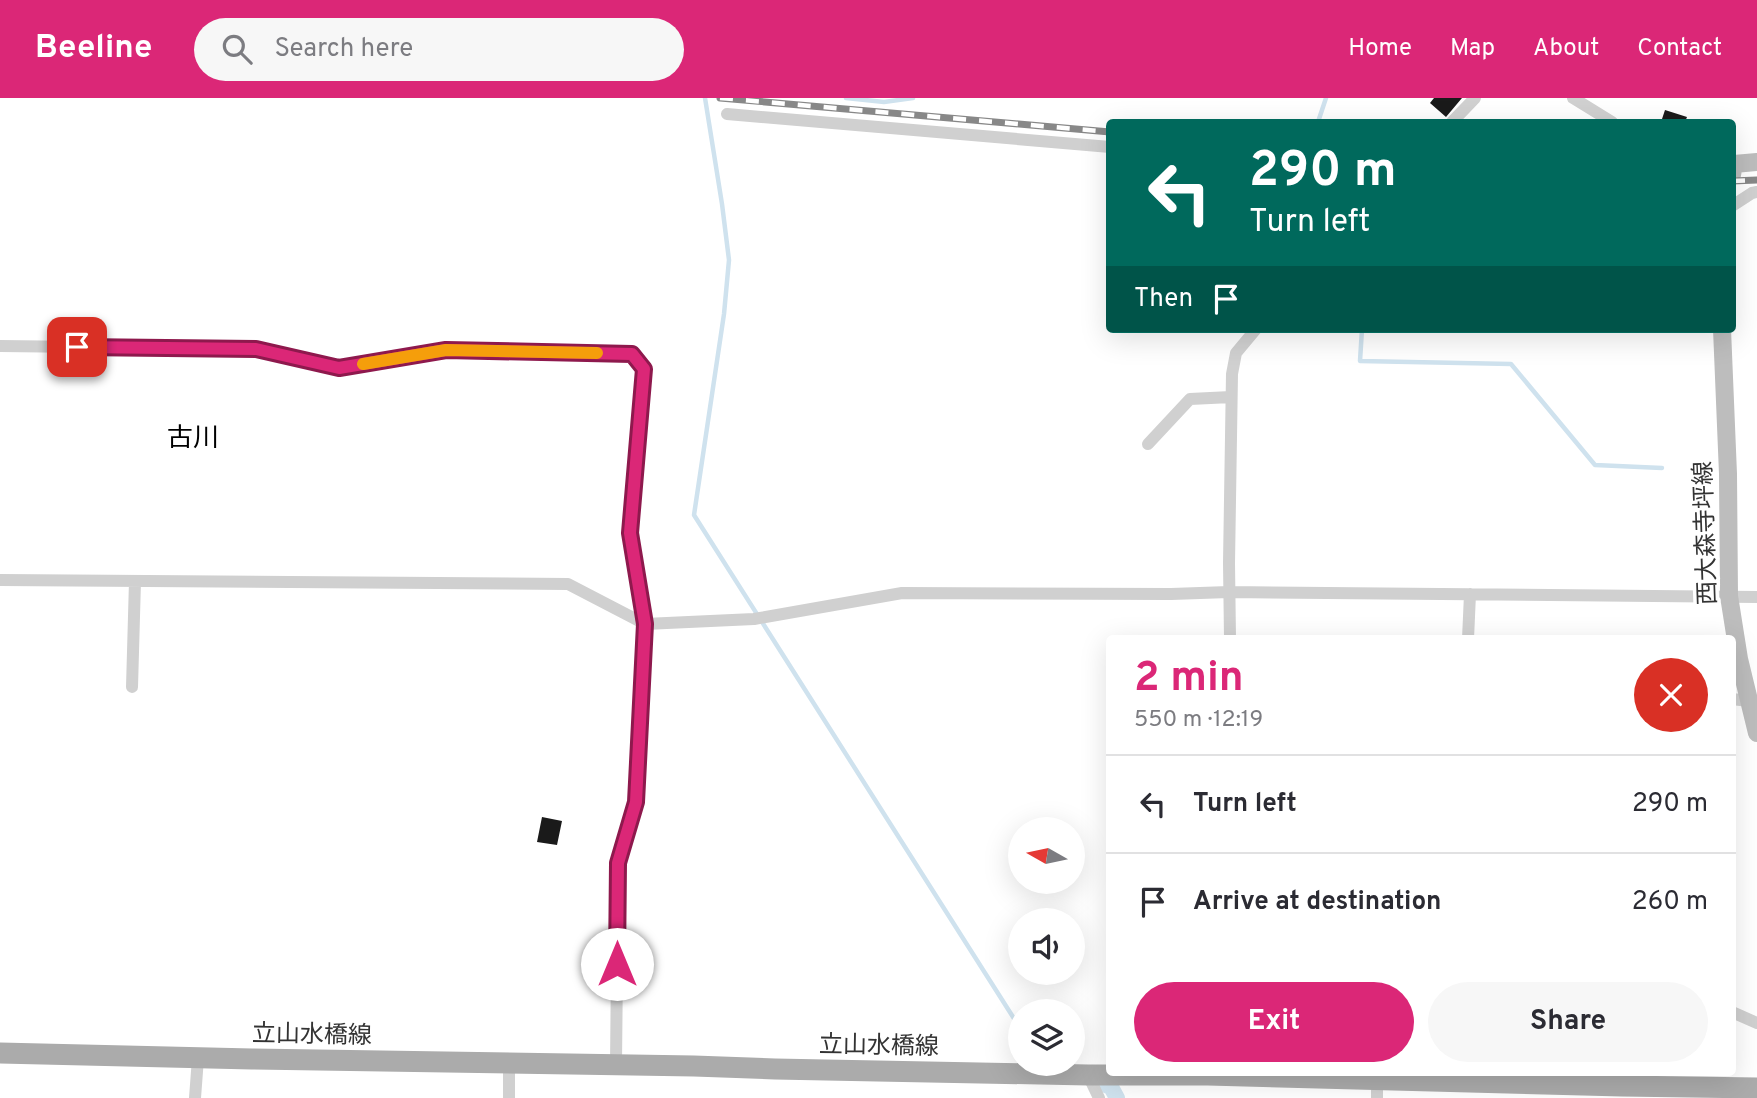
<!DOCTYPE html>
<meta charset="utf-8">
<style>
:root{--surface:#fff;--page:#f7f7f7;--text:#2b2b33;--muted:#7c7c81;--line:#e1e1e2;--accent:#db2777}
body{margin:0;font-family:Overpass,"Noto Sans JP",sans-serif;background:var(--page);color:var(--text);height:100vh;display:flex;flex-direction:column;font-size:26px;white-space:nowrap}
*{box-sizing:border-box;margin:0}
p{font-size:23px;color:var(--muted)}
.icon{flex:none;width:38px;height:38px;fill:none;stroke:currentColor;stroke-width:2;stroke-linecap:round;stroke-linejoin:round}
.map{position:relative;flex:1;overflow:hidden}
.sheet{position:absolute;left:1106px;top:537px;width:630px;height:441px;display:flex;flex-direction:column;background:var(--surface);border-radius:7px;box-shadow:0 7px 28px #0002}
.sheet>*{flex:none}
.guide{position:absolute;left:1106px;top:21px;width:630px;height:214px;border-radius:7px;box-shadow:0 7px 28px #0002;background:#00695c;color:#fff;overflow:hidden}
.needle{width:46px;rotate:279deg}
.controls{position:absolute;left:1008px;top:719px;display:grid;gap:14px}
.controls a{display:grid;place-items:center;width:77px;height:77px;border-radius:50%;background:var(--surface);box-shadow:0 7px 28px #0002;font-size:35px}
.pin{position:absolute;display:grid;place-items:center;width:60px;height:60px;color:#fff;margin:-30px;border-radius:14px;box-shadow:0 4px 10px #0006}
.me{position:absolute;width:77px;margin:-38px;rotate:0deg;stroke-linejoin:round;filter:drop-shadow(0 0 5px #0008)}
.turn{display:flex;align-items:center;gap:24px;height:147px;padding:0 28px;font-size:32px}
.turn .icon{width:91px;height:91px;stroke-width:2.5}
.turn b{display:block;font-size:49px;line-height:60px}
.then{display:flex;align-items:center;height:66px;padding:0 28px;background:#0003;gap:14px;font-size:26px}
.round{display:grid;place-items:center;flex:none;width:74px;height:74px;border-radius:37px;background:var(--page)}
.summary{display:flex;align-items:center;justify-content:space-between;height:119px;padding:0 28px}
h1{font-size:42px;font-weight:700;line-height:52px;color:var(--accent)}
.primary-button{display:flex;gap:14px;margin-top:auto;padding:14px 28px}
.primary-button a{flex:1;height:80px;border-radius:42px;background:var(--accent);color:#fff;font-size:28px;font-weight:700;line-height:80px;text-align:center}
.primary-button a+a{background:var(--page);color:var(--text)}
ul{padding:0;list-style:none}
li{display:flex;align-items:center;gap:21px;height:98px;padding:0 28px;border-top:2px solid var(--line)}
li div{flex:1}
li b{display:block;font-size:26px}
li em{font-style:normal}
header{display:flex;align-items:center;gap:42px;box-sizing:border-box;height:98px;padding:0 35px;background:var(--accent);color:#fff}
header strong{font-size:33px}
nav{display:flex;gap:38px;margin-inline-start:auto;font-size:24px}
.search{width:490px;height:63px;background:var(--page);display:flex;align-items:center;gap:18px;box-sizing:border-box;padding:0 24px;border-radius:38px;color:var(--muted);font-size:26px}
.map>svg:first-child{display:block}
</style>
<header>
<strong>Beeline</strong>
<div class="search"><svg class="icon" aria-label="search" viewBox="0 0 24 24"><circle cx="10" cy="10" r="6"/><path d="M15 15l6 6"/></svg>Search here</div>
<nav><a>Home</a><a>Map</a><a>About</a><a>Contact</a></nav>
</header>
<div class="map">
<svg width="1757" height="1000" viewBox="0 0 1757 1000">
<rect width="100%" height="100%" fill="#fff"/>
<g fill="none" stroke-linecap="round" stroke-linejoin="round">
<path stroke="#cfe2ee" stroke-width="4.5" d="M705,0l17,106 7,56 -5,54 -30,201 326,513
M846,0l38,4 29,-4
M1318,24l8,-24
M1362,231l-2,32 151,3 84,101 67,3"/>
<path stroke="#cfe2ee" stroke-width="16" d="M1103,986l8,3 6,11"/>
</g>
<path fill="#1a1a1a" d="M1434,0h28l-16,19 -16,-14z
M1665,12l22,7 -2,5h-24z
M542,719l20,4 -5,24 -20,-3z"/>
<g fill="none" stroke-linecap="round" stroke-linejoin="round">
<path stroke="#d0d0d0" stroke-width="12" d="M1573,0l39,24
M727,16l383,33
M1452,24l23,-24
M1732,108l20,-13 5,-1
M0,248l256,3 83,19 107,-18 186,4 12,15 -14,164 15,91 -9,178 -18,61 -2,202
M1148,346l42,-45 41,-2
M0,482l568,4 77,40 109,-5 148,-26 269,1 58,-2 528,5
M1230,541l-1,-76 3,-189 4,-21 20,-24
M1468,541l2,-45
M132,589l3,-106
M1732,601l17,2
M1732,914l25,11
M1088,977l11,23
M195,1000l3,-40
M509,1000v-35
M1377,1000v-19"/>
<path stroke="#bdbdbd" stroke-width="18" d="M1732,77l2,-11 23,-2
M1722,231l6,145 1,122 10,63 18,74"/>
<path stroke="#ababab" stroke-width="21" d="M0,955l252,6 442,7 81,3 313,6h120l414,11 135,2"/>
<g stroke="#888" stroke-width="7">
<path id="rail" d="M720,0l390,34
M1732,83l25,-1"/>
</g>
<use href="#rail" stroke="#fff" stroke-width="4.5" stroke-dasharray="13" stroke-linecap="butt"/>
</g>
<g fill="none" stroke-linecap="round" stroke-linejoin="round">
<g stroke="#8e194d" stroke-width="18">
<path id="route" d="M77,249l179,2 83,19 107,-18 186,4 12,15 -14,164 15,91 -9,178 -18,61 -1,101"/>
</g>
<use href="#route" stroke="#db2777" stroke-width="12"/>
<path stroke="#f59e0b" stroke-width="12" d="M363,266l83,-14 151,3"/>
</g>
<g text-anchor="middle" stroke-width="7" stroke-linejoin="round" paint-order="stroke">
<g font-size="24" fill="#333" stroke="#fff">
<text transform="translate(1705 435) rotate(-92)" y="8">西大森寺坪線</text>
<text transform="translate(312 936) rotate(1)" y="8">立山水橋線</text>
<text transform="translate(879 947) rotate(1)" y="8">立山水橋線</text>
</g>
<g font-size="26" fill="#000" stroke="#fff">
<text x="193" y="348">古川</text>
</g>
</g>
</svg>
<div class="controls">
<a><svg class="needle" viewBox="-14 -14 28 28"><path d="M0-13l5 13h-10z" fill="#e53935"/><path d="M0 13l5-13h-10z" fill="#7c7c81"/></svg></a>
<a><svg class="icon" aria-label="sound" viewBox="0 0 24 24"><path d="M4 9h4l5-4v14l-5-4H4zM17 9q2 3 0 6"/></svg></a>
<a><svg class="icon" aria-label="layers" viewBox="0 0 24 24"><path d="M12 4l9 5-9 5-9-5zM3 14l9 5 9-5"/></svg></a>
</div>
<div class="pin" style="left:77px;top:249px;background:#d93025"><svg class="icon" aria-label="arrive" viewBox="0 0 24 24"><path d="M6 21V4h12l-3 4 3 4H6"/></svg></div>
<svg class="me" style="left:617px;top:866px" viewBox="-20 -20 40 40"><circle r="19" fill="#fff"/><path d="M0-13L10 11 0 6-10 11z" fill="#db2777"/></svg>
<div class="guide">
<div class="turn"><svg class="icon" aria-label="left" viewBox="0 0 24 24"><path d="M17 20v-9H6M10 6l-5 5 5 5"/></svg><div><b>290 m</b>Turn left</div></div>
<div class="then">Then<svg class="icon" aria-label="arrive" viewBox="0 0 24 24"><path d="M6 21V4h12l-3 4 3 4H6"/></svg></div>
</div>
<section class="sheet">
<div class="summary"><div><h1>2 min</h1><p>550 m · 12:19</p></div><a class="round" style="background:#d93025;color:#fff"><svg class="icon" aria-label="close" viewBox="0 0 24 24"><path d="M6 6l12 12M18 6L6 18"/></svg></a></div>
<ul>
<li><svg class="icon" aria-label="left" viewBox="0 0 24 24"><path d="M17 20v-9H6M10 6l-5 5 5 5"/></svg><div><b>Turn left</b></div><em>290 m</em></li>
<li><svg class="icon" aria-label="arrive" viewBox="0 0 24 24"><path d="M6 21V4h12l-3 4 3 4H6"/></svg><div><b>Arrive at destination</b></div><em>260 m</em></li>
</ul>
<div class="primary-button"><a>Exit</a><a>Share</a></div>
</section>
</div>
